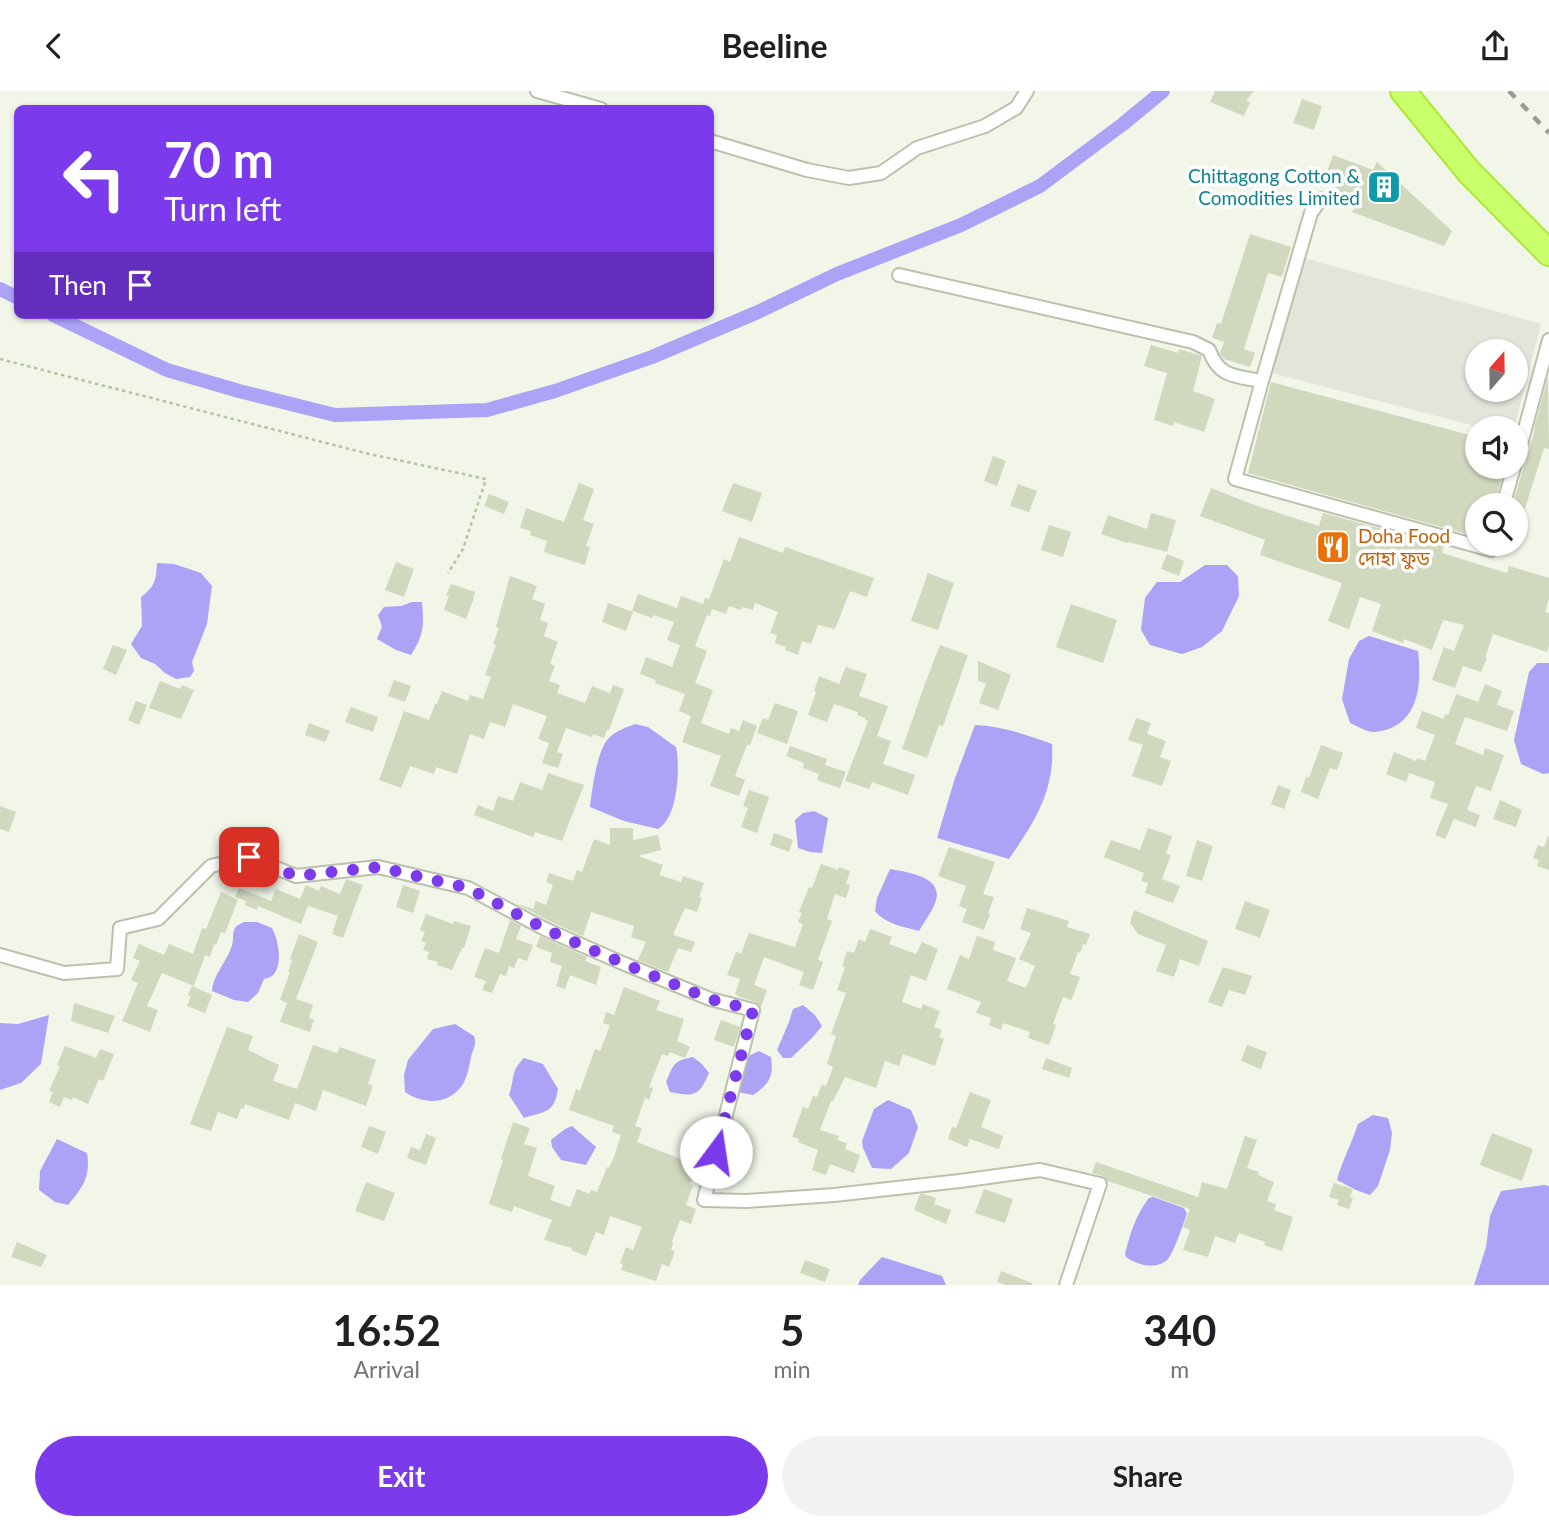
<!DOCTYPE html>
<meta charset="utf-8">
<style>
:root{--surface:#fff;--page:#f2f2f2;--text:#202124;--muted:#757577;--accent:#7c3aed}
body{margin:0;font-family:Lato,"Noto Sans Bengali",sans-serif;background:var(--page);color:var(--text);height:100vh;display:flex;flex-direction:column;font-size:26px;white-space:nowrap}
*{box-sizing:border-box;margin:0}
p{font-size:23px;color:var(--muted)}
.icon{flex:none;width:38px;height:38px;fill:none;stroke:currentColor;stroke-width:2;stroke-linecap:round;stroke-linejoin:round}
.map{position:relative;height:1194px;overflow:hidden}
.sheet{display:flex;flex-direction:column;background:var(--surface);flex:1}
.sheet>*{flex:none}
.guide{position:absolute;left:14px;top:14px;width:700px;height:214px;border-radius:10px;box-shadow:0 2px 5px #0004;background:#7c3aed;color:#fff;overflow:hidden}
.needle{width:46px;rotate:20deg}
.tools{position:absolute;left:1465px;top:248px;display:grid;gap:14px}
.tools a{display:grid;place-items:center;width:63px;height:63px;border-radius:50%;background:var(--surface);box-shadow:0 2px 5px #0004;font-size:35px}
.pin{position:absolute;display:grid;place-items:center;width:60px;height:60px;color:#fff;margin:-30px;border-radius:14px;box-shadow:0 4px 10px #0006}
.me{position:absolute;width:77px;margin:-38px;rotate:14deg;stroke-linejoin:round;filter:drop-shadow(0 0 5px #0008)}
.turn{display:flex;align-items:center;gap:24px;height:147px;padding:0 35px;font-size:32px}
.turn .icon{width:91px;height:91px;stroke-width:2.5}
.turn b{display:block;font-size:49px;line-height:60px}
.then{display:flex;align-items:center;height:66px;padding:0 35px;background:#0003;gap:14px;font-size:26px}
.eta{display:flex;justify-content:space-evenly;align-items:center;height:119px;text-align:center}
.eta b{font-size:42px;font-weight:700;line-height:49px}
.cta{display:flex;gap:14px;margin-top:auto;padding:14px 35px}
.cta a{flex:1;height:80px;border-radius:42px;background:var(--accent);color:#fff;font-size:28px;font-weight:700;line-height:80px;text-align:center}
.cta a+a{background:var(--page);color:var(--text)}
header{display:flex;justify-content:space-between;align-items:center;height:91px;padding:0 35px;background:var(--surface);font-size:32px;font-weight:700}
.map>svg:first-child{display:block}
</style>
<header><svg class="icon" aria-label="back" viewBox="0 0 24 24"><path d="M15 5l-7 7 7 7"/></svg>Beeline<svg class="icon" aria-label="share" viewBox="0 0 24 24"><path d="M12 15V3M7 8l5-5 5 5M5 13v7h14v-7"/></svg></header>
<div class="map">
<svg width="1549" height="1194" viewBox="0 0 1549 1194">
<rect width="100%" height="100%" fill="#f1f6e9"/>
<path fill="#e3e5db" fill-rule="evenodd" d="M1304,167l237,66 -27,105h-28l-214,-56zM1477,261h39v38h-39z"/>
<path fill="#aca2f6" d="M157,472l17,1 27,9 11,13 -5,38 -15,38 2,9 -4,6 -14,2 -11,-6 -10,-9 -14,-6 -10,-14 11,-18 -1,-29c14,-10 15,-17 16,-34z
M1205,474h22l11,11 1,20 -17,35 -20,16 -20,7 -32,-9 -9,-15 4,-32 12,-16h23z
M412,511h10c2,23 2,33 -11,53l-15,-5 -19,-11 5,-12 -4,-12 6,-8 17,-1z
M1369,545l49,15c4,34 1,76 -43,81 -7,1 -18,-6 -25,-9l-8,-24 7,-40 10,-18z
M1537,572h12v110l-6,1 -22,-10 -7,-24 15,-68z
M635,633l13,3 28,20c4,18 2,59 -10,74 -2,4 -6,6 -8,8l-34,-8 -34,-14c2,-17 7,-59 20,-70 6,-6 17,-10 25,-13z
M975,634c27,1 52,10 77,19 3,47 -18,79 -43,115l-72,-21 18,-60z
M814,720l14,7 -6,35 -12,-1 -12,-4 -3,-28 8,-7z
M890,778c17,3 53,8 46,31 -2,9 -12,22 -17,31 -14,-4 -34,-7 -44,-20l2,-13z
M244,831h13l15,6c6,11 11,35 2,46 -2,3 -7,4 -10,5l-6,14 -10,9 -14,-2 -22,-9c1,-17 16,-30 20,-46 2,-6 0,-12 3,-17 2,-3 5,-4 9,-6z
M803,914l12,10 7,11 -10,12 -21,20h-8l-6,-8 12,-28 4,-13z
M49,924l-8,49 -20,19 -21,7v-67l18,1z
M455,933l19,12c3,8 -1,13 -3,21 -2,9 -3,18 -8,27 -13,21 -40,21 -58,8l-1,-17 4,-15 25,-31z
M759,960l12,6c3,20 -2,27 -18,38l-16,-3 5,-33z
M693,966l9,7 7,9c-10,23 -14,24 -39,19l-4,-10c8,-18 7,-21 27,-25z
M524,967l19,6 15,25c-4,25 -13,22 -34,29l-15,-23c6,-17 1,-23 15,-37z
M888,1009l23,10 7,17 -9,26 -18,16 -19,-1 -9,-20 -1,-7 12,-32z
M1373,1024l15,3 4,15 -2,17 -12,36 -8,9 -14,-5 -19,-10c5,-19 15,-37 21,-56z
M572,1035l24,21 -10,18 -25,-5 -9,-13 -1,-7 14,-11z
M57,1048l30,14c4,24 -5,35 -19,52l-13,-3 -16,-12 1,-19z
M1544,1094l5,1v99h-75l12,-38 4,-31 11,-25z
M1153,1106l31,11 3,6c-4,10 -13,39 -20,46 -11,10 -30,5 -41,-3l-1,-3c5,-20 11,-40 24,-56z
M882,1166l60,19 4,9h-88l2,-5z"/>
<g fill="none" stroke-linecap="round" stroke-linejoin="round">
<path stroke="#aca2f6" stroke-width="14" d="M0,198l18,9
M53,224l114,55 72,21 96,24 152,-5 68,-19 97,-34 106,-45 79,-38 124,-49 79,-39 83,-62 40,-33"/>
</g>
<path fill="#d0d8be" d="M1215,0h39l-8,10 4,1 -6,14 -34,-14z
M1302,8l20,7 -8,24 -21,-7z
M1333,64l40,15 4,-8 75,69 -8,15 -92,-34 3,-5 -23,-9 6,-14 -14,-4z
M1250,143l41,13 -9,30 -14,-4 -24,76 11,4 -5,14 -26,-8 -4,-5 4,-12 -12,-4 5,-15 4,1z
M1151,254l27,8 1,-4 23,7 -9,35 22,8 -11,33 -30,-10 -1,4 -19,-6 13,-47 -23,-7z
M1548,286l1,72 -5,-1 -26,83h-2v-25h-4l23,-77 -1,-1z
M1271,291l206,55v30h28l-11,39h-17v31l-229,-64z
M993,365l13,5 -9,25 -13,-5z
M579,392l15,6 -11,31 11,4 -8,22 4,1 -5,18 -41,-13 3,-11 -17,-6 1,-4 -11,-3 6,-20 38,14z
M733,392l29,10 -10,29 -30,-11z
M1018,393l19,7 -8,21 -19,-6z
M1211,397l46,18 62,20 4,-13 121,33 -2,7 65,20 2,-7 40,12v21l-4,13 4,1v32l-2,7 -54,-18 -8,24h2l-6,14 -18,-6 -8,22 -23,-8 12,-33 10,4 10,-26 -21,-5 -11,30 -28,-11 -1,4 -31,-12 9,-27 -21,-7 -11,32 -21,-8 14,-38 -82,-28 5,-15 -65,-24z
M489,403l20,8 -5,12 -20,-8z
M1151,422l25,7 -9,32 -39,-10 -1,1 -26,-9 7,-19 39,14z
M1049,434l22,7 -8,25 -22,-7z
M739,446l44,16 2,-6 89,31 -7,19 -17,-6 -15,38 -17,-4 -7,19 -9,-3 -4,14 -13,-5 1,-3 -11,-4 2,-8 -7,-2 8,-21 -23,-9 -2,7 -11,-3 -1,3 -12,-4 -3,8 -14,-5 -2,7 -3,-1 -12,31 12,5 -12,32 18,7 -12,33 28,11 2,-6 8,3 4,-11 14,6 -7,19h-3l-12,31 10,4 -6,16 -29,-10 11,-30 -39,-14 9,-26 -12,-5 6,-17 -30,-11 1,-3 -16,-6 6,-17 26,10 8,-22 -13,-5 7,-18 -21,-7 -1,3 -20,-7 6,-17 39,14 4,-12 22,8 2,-6 4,1 15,-40 6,3z
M1167,463l17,7 -5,15 -18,-7z
M396,471l18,7 -10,28 -19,-7z
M928,482l26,10 -16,47 -27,-9z
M510,485l27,10 -5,13 13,5 -5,16 8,3 -4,13 14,6 -8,22 5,2 -6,15 11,4 -3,8 28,10 7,-17 18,7 3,-8 11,4 -15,41h-2l-3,8 -11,-4 -1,3 -26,-9 -9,24 6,2 -5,14 -16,-5 7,-20 -11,-4 9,-23 -34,-12 -8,23 -15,-5 -6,17 -14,-5 -13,40 -21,-7 -2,7 -24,-8 -9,22 -22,-8 25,-69 25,9 6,-16h2l5,-13 26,10 2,-6 13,4 8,-22 -6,-2 11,-30 -3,-1 6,-16 -3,-1z
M451,493l24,8 -2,6h1l-8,21 -22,-9 5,-14 -3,-1z
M608,512l25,9 -7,19 -24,-9z
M1071,513l46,16 -14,43 -47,-16z
M113,554l14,5 -11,25 -13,-6z
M940,554l28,10 -25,71 -4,-1 -12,33 -25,-9 24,-68z
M978,570l33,14 -13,35 -19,-7 7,-20 -8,-2z
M846,576l21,7 -8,22 29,10 -11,30 14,5 -8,23 32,11 -7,20 -36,-13 -3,7 -24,-8 23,-60 -3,-1v-2l-8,-3 1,-3 -24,-8 -7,18 -19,-7 8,-23 -2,-1 5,-15 20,8z
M394,589l17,6 -6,16 -17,-6z
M160,590l20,8 2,-4 12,5 -13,29 -32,-11z
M1485,593l17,7 -5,14 17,6 -7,20 -42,-14 -10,27 28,11 2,-7 19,7 -13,36 -15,-5 -9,24 13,5 -4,12 -22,-8 -9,20 -10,-4 13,-31 -18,-6 5,-16 -26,-9 -3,9 -20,-8 8,-22 22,9 1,-3 8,3 10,-26 -19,-7 6,-17 22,8 1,-5 3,1 8,-21 22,8z
M136,610l11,4 -8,20 -11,-5z
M775,612l23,8 -11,33 -30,-11 6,-15 5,2z
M351,616l27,10 -5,15 -28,-10z
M1136,627l15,5 -4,11 19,7 -6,16 11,4 -9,25 -30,-10 11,-31 -15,-5z
M309,632l21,8 -5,11 -20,-7z
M1321,654l22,8 -6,17 -7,-2 -12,31 -17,-7 5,-15 3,1z
M790,655l37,13 -2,6 21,7 -6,16 -23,-8 2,-6 -16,-6 1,-5 -18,-7z
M548,682l36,12 -22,56 -27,-9 -2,5 -59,-22 4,-10 15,6 5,-15 15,5 7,-19 22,8z
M1278,694l13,5 -7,19 -13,-5z
M749,699l20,7 -12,36 -16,-6 7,-19 -5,-2z
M1500,709l22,10 -6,17 -23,-8z
M0,715l16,6 -7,20 -9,-3z
M610,737h23v12l25,-5 3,15 -23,6 25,9 -4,10 22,7 2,-6 21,7 -5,14 3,1 -5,14 -12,-4 -11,24v3l21,7 -4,10 -13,-4 -10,24 -30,-12 8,-18 -15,-5 3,-11 -43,-14 -8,24 -34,-15 -34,-18 18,6 3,-8 10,4 7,-20 -7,-3 3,-9 24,8 4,-11 5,2 12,-33 16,6z
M1148,737l24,8 -6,18 5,1 -9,24 18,7 -7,17 -28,-10 3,-10 -7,-2 3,-8 -40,-16 7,-17 29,10z
M774,742l19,7 -4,12 -19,-7z
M1548,745l1,1v33l-12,-4 2,-6 -6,-2 5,-13 6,2z
M1197,749l16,6 -11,35 -16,-5z
M949,756l46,15 -12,32 11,3 -6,16 2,1 -6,16 -22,-8 5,-13 -8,-3 7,-20 -28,-10z
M821,773l17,6 1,-3 11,4 -4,13 4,1 -4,13 -11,-4 -8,25 5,2 -14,39 5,2 -10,28 -14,-5 5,-13 -40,-15 -10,28 13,5 -6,17 -5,-5 -17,-5v-1l-4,-2 5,-15 -13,-4 9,-23 5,2 8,-21 46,14 8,-23 -5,-2 4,-9 -3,-1 10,-25 3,1z
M346,788l17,6 -20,53 -11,-4 6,-18 -30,-10 -7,18 -43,-18 -1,4 -12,-5 1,-4 -11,-4 4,-9 32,13 5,-12 24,10 6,-14 13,6 2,-5 19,8z
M403,794l17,6 -7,22 -17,-6z
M221,801l17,8 -13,33 -4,-1 -5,13 -2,-1 -4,13 -5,-2 -11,31 -32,-13 -15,33 11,4 -8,22 -28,-11 16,-38 -7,-3 9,-19 -7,-3 6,-14 25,11 5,-11 24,10 9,-26 4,1z
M1245,810l25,9 -10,28 -25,-9z
M1027,817l42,13 -2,6 23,7 -4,11 -3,-1 -3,9 -2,-1 -8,22 10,3 -6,17 -3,6 -8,-3 -10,27 3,1 -7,20 -21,-7 2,-6 -27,-9 -2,7 -12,-5 2,-7 -15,-5 5,-11 -34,-13 13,-34 9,4 8,-23 18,6 -2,8 23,8 -9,23 19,7 9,-22 -16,-7 12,-26 -11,-4z
M1134,819l74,31 -9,25 -19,-7 -6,18 -18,-6 10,-26 -28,-11 -8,-11z
M426,823l27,10 1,-3 17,5 -7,22h-2l-10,22 -15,-5 1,-3 -11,-3 2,-7 -6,-2 3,-7 -5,-2 4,-9 -5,-2z
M510,829l11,6 -5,13 17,6 -6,16 -9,-3 -4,10 -5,-2 -3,10 -6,-2 -8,19 -10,-3 4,-9 -12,-4 11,-29 14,5z
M870,838l22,8 -3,7 27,10 6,-12 16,7 -12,32 -15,-6 -9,27 19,7 2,-5 17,7 -6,16 8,3 -3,7 5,2 -9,27 -32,-12 -4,12 -14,-5 -9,27 -31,-11 -12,24h-2l-11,29 19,6 -2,4 10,3 -2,6 15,6 -6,18 -24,-9 -4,11 -14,-5 6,-20 -20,-8 1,-3 -7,-2 11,-30 5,2 5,-13 4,1 5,-13 4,2 7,-19 -6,-3 9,-28 -5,-2 15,-41 -9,-3 8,-23 -3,-1 5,-15 7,2 5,-14 6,3z
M299,843l19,8 -22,57 17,6 -4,13 5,2 -4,12 -30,-10 7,-19 -7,-3 10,-28h-2l4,-12 -2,-1z
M540,845l47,21 -2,4 16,6 -5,18 -26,-10 -5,14 -9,-3 6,-20 -12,-4 2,-9 -16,-6z
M1223,876l29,9 -7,19 -16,-5 -7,17 -14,-5z
M192,895l20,9 -7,18 -18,-7 4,-10 -3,-1z
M624,896l36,14 -4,9 28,9 -7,22 13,6 -5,11 -15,-6 -2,4 -6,-2 -13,33 4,1 -4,12 -4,-2 -10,28 7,2 -5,14 44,17 2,-4 17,6 -10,23 3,1 -7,20 10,4 -5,15 -11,-4 -8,22 1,1 -2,7 4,1 -6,16 -7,-3 -6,17 -35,-11 2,-6 -3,-1 6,-16 7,3 9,-23 -32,-11 -6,19 -8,-3 -10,24 -15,-6 1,-2 -28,-8 8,-20 -38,-14 -2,6 -23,-8 14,-44 -2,-1 12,-37 17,6 -6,16 13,4 -9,28 27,10 -5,14 20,7 7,-18 12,5 2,-4 6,2 10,-25 2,1 5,-11 7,-22 -9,-3 2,-6 -45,-16 7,-21 4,2 15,-42 5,2 10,-26 -7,-2 3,-11 8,3z
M74,912l41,13 -7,17 -37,-12z
M721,929l19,7 -6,20 -20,-7z
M227,936l26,9 -5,14 31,15 -6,16 24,8 16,-44 24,8 3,-6 36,13 -8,24 5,2 -7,20 -43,-16 -7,21 -21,-8 -6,17 -44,-16 -1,5 -3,-1 -4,11 -19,-7 -7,19 -21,-7z
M1247,954l20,7 -6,17 -20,-8z
M65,955l31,12 4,-9 14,5 -11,27 -4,-2 -11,25 -15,-7 -1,3 -8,-3 -4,10 -11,-5 4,-10 -4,-1 11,-25 -3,-1z
M1046,967l26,10 -3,10 -27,-9z
M970,1001l21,8 -10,27 22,9 -4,13 -29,-10 -3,8 -19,-8 4,-12 4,1z
M369,1035l17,6 -8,22 -17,-7z
M1492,1042l41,16 -11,32 -42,-16z
M426,1043l10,4 -10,27 -19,-7 4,-11 9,3z
M1245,1045l12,4 -10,28 12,4 -1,3 16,7 -7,19 9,3 -2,6 19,7 -11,34 -18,-6 1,-3 -26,-9 -4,10 -20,-7 -7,21 -25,-7 7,-20 -7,-3 7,-18 -82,-28 -5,-5 -11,-3 4,-11 102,35 4,-15 25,7z
M366,1091l29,11 -11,28 -29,-10z
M1334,1092l19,6 -3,8 3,1 -4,11 -12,-4 2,-5 -10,-3z
M984,1098l29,10 -8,24 -30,-10z
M920,1103h4l12,4 -2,6 17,6 -5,14 -32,-14z
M17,1151l30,13 -6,12 -30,-10z
M805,1169l25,9 -5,13 -25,-9z
M1001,1180l31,12v2h-26l-9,-3z"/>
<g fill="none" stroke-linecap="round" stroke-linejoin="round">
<g stroke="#bac2ab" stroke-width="16">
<path id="street" d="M537,0l64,18
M710,50l97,29 42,8 32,-5 36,-25 68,-22 31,-18 11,-17
M899,184l294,67 16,8c10,28 27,26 53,31l49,-168 10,-14
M1262,290l-27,98 256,71 2,-6
M1516,371l33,-122
M1503,415l11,-39
M0,864l64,18 53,-4 3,-41 38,-9 53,-53 38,-9 47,19 82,-9 90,21 77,41 75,33 90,37 43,11 -49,190 43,1 87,-6 126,-14 80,-11 60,14 -34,101"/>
</g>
<g stroke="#aae831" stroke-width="28">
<path id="highway" d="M1403,0l66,81 80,81"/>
</g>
<path stroke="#b6c59b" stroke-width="2.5" stroke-dasharray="3.5 3.5" stroke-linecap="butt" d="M0,268l365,94 121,26 -23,70 -15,24"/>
<use href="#street" stroke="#fff" stroke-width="12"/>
<use href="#highway" stroke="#c8ff6b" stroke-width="24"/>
<path stroke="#999" stroke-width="4.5" stroke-dasharray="9 9" stroke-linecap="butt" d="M1509,0l40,42"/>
</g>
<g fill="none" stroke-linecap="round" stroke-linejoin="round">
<path stroke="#7c3aed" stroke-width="12" stroke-dasharray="0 21.6" d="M249,766l47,19 82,-9 90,21 77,41 75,33 90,37 43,11 -37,142"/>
</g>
<defs>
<g id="building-square" transform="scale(1.75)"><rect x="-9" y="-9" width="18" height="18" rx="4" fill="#0f9aa8" stroke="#fff"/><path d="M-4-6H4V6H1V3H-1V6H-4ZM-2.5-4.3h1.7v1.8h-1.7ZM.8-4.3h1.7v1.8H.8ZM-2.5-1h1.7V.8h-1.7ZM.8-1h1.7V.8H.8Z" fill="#fff"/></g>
<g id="restaurant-square" transform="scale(1.75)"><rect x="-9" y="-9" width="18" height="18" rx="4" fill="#e8710a" stroke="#fff"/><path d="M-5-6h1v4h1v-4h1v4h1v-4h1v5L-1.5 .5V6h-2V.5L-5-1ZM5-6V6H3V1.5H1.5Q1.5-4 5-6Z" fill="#fff"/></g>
</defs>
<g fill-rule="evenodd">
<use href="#building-square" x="1384" y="96"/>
<use href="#restaurant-square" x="1333" y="456"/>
</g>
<g text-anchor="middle" stroke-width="7" stroke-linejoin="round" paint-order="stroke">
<g font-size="19" fill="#0d838f" stroke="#fff" text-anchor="end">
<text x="1360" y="92">Chittagong Cotton &amp;<tspan x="1360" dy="22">Comodities Limited</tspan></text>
</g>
<g font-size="19" fill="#c56008" stroke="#fff" text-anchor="start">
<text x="1358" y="452">Doha Food<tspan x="1358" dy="22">দোহা ফুড</tspan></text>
</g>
</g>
</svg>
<div class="tools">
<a><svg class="needle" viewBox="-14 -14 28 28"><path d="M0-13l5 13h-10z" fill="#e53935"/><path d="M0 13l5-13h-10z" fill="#757577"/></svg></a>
<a><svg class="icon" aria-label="sound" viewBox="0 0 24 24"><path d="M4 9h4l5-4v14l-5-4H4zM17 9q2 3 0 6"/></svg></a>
<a><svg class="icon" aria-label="search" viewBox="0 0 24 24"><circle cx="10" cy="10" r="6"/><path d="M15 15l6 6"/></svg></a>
</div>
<div class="pin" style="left:249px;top:766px;background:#d93025"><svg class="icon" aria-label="arrive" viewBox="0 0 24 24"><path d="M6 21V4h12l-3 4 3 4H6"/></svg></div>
<svg class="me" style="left:716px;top:1061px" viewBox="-20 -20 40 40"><circle r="19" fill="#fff"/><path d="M0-13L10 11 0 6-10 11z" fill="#7c3aed"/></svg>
<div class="guide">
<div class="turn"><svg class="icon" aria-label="left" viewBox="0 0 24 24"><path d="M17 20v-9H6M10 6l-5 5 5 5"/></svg><div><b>70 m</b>Turn left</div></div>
<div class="then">Then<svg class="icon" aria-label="arrive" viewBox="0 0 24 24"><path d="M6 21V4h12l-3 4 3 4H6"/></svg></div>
</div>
</div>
<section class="sheet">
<div class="eta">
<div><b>16:52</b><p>Arrival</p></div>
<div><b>5</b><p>min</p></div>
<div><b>340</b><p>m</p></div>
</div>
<div class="cta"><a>Exit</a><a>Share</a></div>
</section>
